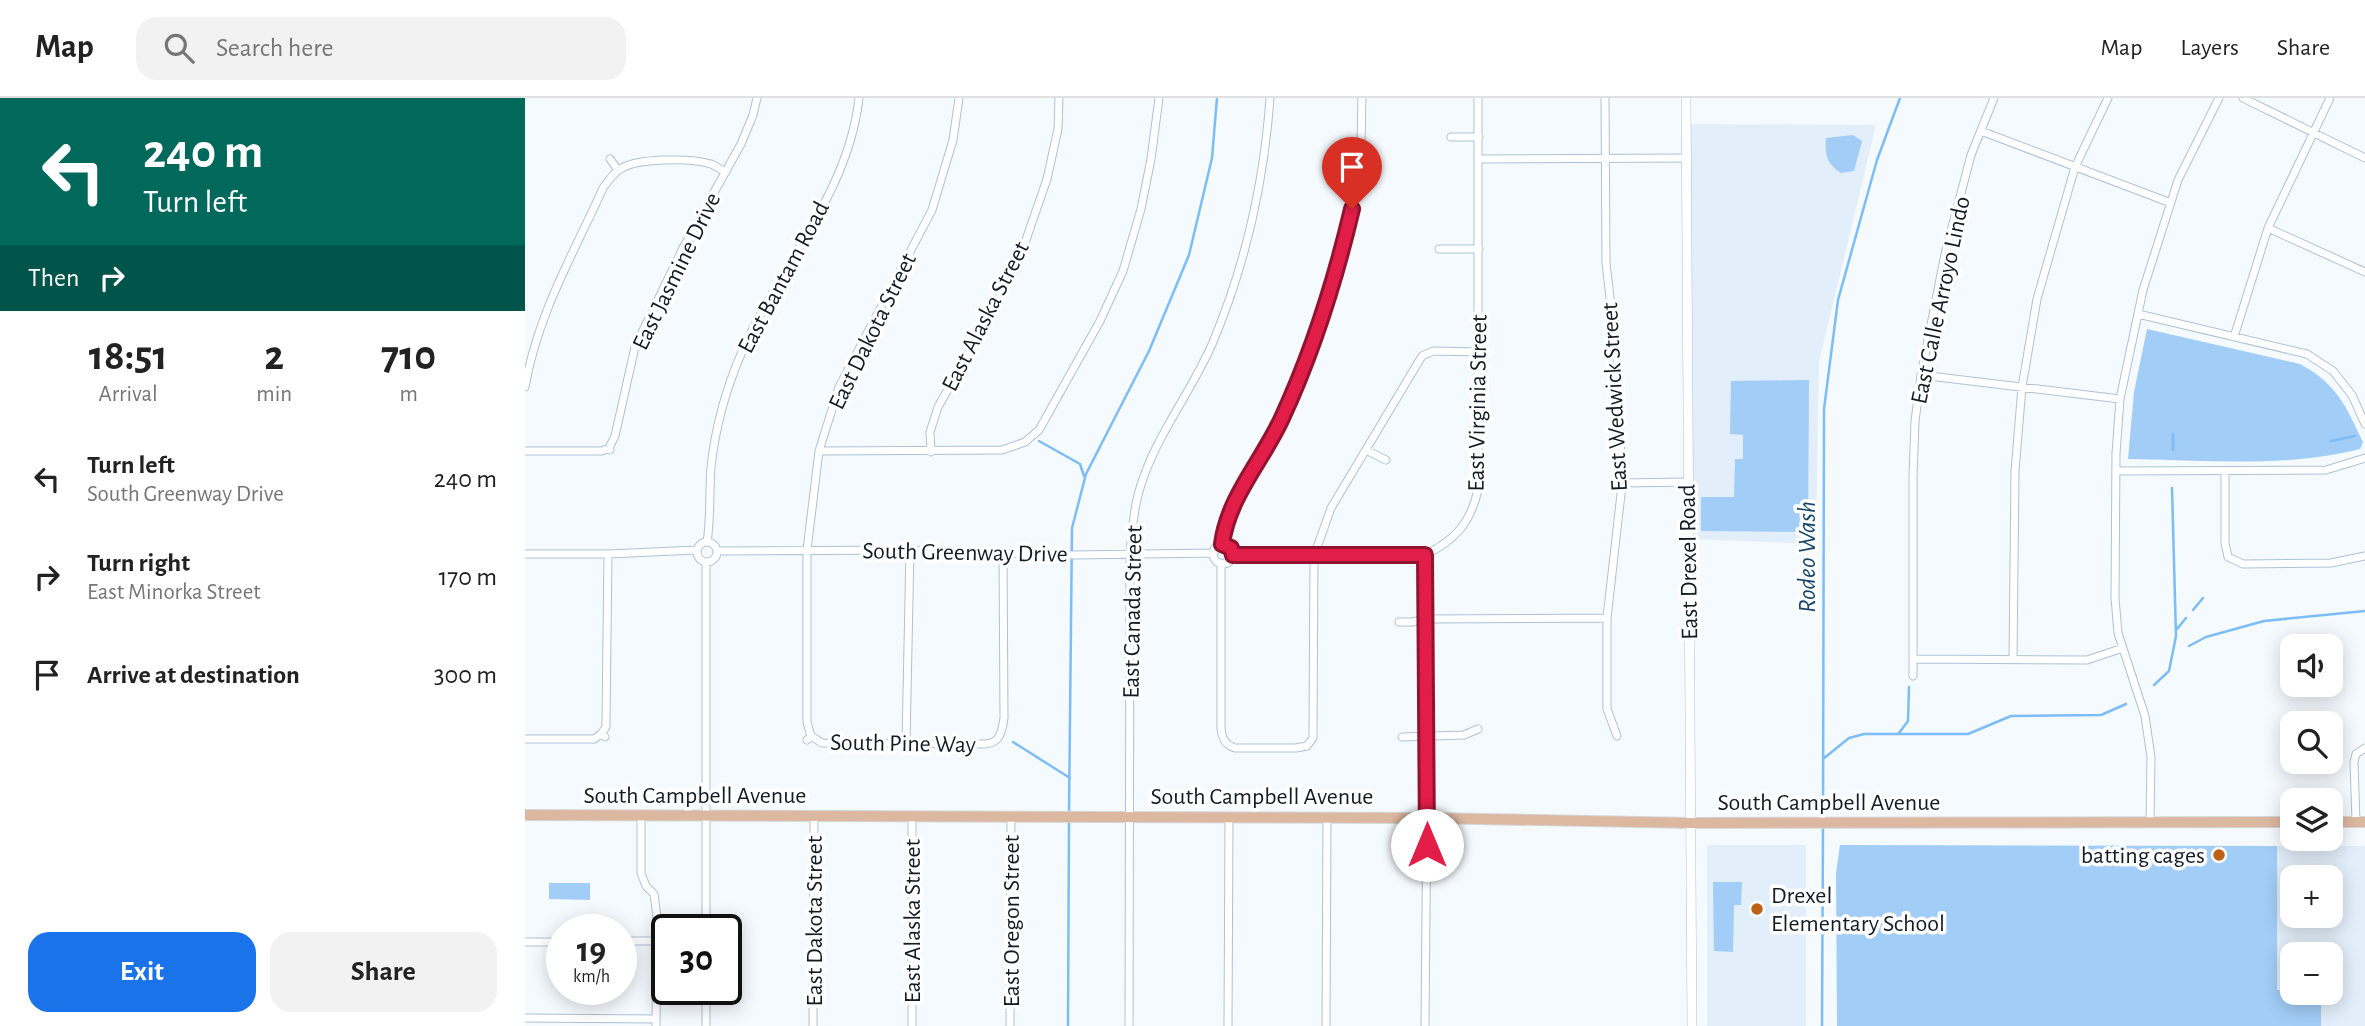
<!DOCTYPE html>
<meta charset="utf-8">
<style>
:root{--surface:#fff;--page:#f2f2f2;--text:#222;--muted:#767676;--line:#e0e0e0;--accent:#1a73e8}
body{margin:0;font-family:"Alegreya Sans",sans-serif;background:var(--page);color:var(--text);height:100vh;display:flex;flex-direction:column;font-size:26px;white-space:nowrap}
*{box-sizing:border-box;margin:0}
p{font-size:23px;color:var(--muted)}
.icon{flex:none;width:38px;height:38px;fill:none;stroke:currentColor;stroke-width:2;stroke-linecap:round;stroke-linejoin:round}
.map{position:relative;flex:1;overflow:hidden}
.drawer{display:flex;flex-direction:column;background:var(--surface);width:525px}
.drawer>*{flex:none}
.hud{background:#00695c;color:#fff;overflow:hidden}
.fabs{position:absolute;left:1755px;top:536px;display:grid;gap:14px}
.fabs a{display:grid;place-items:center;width:63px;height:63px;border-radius:14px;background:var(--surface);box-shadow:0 4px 18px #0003;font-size:35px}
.speed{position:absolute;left:21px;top:816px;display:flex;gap:14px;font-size:35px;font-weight:700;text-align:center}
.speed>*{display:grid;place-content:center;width:91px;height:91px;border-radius:50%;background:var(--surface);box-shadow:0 4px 18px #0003;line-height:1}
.speed small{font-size:18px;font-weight:400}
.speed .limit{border:4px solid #111;border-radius:10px;background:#fff;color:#111}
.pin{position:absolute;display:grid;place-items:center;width:60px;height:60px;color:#fff;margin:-72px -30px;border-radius:50% 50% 50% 0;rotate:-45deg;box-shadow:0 0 7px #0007}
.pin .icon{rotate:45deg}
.me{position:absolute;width:77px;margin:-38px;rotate:0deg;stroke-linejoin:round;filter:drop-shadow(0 0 5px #0008)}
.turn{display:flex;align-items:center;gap:24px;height:147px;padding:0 28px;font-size:32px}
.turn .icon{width:91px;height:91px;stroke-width:2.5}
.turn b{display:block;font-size:49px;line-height:60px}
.then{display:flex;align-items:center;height:66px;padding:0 28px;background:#0003;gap:14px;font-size:26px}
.eta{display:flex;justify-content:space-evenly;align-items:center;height:119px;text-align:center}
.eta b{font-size:42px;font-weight:600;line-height:49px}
.action{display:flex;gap:14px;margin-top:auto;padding:14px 28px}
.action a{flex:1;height:80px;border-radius:21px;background:var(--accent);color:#fff;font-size:28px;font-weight:600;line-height:80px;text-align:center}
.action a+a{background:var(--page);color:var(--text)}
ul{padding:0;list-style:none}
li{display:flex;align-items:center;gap:21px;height:98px;padding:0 28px}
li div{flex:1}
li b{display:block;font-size:26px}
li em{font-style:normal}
header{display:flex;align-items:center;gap:42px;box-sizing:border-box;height:98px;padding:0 35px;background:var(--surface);border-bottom:2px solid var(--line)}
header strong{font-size:33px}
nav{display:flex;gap:38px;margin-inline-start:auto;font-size:24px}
.search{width:490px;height:63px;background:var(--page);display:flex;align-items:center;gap:18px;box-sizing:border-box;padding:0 24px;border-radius:21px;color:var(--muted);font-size:26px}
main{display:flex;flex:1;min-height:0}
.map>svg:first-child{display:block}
</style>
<header>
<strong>Map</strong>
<div class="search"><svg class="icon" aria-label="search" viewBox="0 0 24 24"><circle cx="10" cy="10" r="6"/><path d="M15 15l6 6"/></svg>Search here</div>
<nav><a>Map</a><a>Layers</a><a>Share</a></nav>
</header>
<main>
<section class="drawer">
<div class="hud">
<div class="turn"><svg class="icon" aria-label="left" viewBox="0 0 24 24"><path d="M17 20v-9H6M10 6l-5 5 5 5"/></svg><div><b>240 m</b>Turn left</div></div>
<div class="then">Then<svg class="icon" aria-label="right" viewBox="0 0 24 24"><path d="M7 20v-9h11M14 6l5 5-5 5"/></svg></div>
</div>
<div class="eta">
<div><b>18:51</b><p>Arrival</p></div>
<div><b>2</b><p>min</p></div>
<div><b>710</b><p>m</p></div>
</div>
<ul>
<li><svg class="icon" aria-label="left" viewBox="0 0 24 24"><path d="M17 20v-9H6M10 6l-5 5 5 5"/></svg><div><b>Turn left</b><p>South Greenway Drive</p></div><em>240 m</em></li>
<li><svg class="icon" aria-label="right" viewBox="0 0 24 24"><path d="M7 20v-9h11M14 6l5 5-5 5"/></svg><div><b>Turn right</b><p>East Minorka Street</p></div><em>170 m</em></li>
<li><svg class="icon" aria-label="arrive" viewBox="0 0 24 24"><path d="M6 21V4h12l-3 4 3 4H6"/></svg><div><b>Arrive at destination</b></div><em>300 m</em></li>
</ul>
<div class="action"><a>Exit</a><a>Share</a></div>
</section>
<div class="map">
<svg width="1840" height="928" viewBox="0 0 1840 928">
<rect width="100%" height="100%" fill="#f5fafe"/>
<path fill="#e2eef9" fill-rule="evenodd" d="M1166,26l185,1 -57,237 -3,182 -125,-5z
M1182,747h99v181h-99z
M1752,748h88v180h-44v-34h10v-38h-38l-1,37h-15zM1768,779h38v38h-38z"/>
<path fill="#a2cdf6" d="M1328,37l9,6 -8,30 -13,2c-15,-10 -16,-18 -15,-35z
M1622,231l153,35c38,21 45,41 63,78l-3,7c-74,19 -155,11 -232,10l6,-67z
M1284,282l-1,152 -107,-1v-34h33l1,-38h8v-24l-13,-1 1,-53z
M1315,747l437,1v144l44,2v34h-484l-1,-153z
M1188,784h29l-1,23h-7l-1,47 -19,-1z
M24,785h41v17l-41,-1z"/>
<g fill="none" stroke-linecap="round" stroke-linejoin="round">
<path stroke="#7dbdf7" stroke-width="2.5" d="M514,343l41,23 4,12
M1806,343l24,-5
M1648,352v-16
M1668,512l10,-12
M1652,531l9,-11
M1664,548l17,-9 58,-16 101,-10
M1629,587l15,-14 7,-35 -4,-148
M1374,635l9,-12 1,-34
M488,644l57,36
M1298,661l26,-21 15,-4h104l43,-18 90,-1 25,-11
M544,715l3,-285 14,-54 63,-123 40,-96 23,-97 5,-60
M1298,721l1,-410 14,-109 39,-140 23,-62
M543,928l1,-207
M1297,928l1,-200"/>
<g stroke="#acc2d8" stroke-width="9">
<path id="minor" d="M1080,0l1,165 11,95 5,127 -15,133v91l10,27
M1718,0l122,60
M1456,33l190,72
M926,39h28
M85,61l8,11
M954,61l207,-1
M1743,130l97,44
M914,151h40
M1613,216l169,40 26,17 19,24 13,29
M1709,239l34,-109 62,-130
M1396,277l199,24
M0,289c13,-74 48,-132 78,-199 5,-7 11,-16 19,-20 17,-10 70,-10 89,-4 5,2 10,6 15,8
M84,350l6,-12 20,-89 48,-99 58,-104 12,-29 4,-17
M841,352l20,10
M0,353h77l7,-3 1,2
M294,353l183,-1 23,-8 14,-12 61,-109 23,-50 18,-62 10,-50 8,-61
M406,354l-1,-20 8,-25 79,-141 30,-87 11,-50 1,-31
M1591,373l210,-1 39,-12
M1700,374v71l3,14
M1096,385l66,-1
M172 454a10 10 0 1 1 20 0a10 10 0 1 1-20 0Z
M182,444c4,-24 2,-50 4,-75 4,-37 15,-78 30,-113 37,-86 108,-161 118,-256
M697,446c6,-48 43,-86 61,-129 27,-60 49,-121 64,-185 4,-14 8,-28 10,-42 5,-29 4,-60 5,-90
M688 456a10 10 0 1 1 20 0a10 10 0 1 1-20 0Z
M192,453l193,-1 163,5 141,-2
M0,456h83l89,-4
M708,457h192c30,-15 45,-31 53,-65v-392
M900,457l2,245 -2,226
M1703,459l15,7 88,-1 34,-7
M181,464v367
M696,465v165c1,10 4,17 14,20h61l11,-2 6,-8v-7l1,-175 17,-48 91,-152 11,-5 46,1
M874,524h13l14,-3 181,-1
M1388,561l174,1 36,-12
M1488,561l2,-188 7,-84 15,-88 38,-132 33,-69
M1388,578v-199l2,-56 6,-46 24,-121 26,-99 23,-57
M76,636l5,-7v-6l2,-167
M286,638l-4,-14v-172l12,-99 20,-64 93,-177 21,-70 6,-42
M877,639l62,-2 14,-6
M0,641h69l7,-5 4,3
M282,642l4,-4 11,7 163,1c15,-1 17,-12 19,-26l-1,-164
M381,645l4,-193
M116,718v57l5,13 8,8 3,23 -1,109
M387,718v210
M1625,724l1,-65 -6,-41 -27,-83 -3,-35 1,-145 4,-54 23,-109 35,-110 41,-82
M1831,724l-2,-60 2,-8 9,-6
M96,843h35
M0,844h37
M0,920l131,1
M181,928v-37
M288,928l1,-210
M485,928l1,-210
M604,928l1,-473c2,-19 3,-39 8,-58 14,-55 53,-101 75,-153 33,-79 51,-159 57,-244
M703,928l1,-209
M801,928l1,-209"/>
</g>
<g stroke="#acc2d8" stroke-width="10">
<path id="tertiary" d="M1161,0l6,928"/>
</g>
<g stroke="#d5d6d7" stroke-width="12">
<path id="primary" d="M0,717l902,3 264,5 602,-1
M1806,724h34"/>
</g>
<use href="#minor" stroke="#fff" stroke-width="7"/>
<use href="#tertiary" stroke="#fff" stroke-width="9"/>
<use href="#primary" stroke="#ddb8a1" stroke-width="10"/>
</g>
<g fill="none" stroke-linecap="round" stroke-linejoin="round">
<g stroke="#92132f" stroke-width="18">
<path id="route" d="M827,111c-17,72 -39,142 -70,209 -19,42 -54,79 -60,126l9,4 2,7h192l2,290"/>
</g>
<use href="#route" stroke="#e11d48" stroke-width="12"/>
</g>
<g fill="#be6016" stroke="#fff" stroke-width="2.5">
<circle cx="1694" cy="757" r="7"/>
<circle cx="1232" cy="811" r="7"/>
</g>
<g text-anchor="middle" stroke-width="7" stroke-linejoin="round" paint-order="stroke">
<g font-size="24" fill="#131b23" stroke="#fff">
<text transform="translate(151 173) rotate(-64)" y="8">East Jasmine Drive</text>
<text transform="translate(258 179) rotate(-62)" y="8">East Bantam Road</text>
<text transform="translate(1415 202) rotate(-78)" y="8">East Calle Arroyo Lindo</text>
<text transform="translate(460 218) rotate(-63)" y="8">East Alaska Street</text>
<text transform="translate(347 233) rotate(-64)" y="8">East Dakota Street</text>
<text transform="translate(1089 299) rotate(-93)" y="8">East Wedwick Street</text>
<text transform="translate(952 305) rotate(-89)" y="8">East Virginia Street</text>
<text transform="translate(440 454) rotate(1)" y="8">South Greenway Drive</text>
<text transform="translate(1163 464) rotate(-91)" y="8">East Drexel Road</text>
<text transform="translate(607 514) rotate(-89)" y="8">East Canada Street</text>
<text transform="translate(378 645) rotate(1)" y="8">South Pine Way</text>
<text x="170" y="705">South Campbell Avenue</text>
<text x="737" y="706">South Campbell Avenue</text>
<text x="1304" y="712">South Campbell Avenue</text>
<text transform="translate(289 823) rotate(-90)" y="8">East Dakota Street</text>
<text transform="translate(387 823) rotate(-90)" y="8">East Alaska Street</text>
<text transform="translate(486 823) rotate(-90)" y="8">East Oregon Street</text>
</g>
<g font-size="24" fill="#131b23" stroke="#fff" text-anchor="end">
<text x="1680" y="765">batting cages</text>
<text x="1246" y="805" text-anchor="start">Drexel<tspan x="1246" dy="28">Elementary School</tspan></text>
</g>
<g font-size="26" font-style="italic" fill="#17456b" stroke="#fff">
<text transform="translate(1281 459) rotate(-90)" y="9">Rodeo Wash</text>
</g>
</g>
</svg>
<div class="fabs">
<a><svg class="icon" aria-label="sound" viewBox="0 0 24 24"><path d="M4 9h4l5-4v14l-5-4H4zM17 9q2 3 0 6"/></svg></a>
<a><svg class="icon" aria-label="search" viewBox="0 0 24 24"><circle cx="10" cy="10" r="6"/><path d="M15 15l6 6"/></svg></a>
<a><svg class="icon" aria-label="layers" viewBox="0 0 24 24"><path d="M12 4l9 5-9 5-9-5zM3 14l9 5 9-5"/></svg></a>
<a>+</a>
<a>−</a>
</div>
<div class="speed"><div>19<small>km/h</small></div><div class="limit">30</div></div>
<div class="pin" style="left:827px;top:111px;background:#d93025"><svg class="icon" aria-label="arrive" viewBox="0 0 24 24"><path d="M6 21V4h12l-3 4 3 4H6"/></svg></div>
<svg class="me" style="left:902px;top:747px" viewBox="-20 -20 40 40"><circle r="19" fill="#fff"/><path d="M0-13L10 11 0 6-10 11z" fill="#e11d48"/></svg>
</div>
</main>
